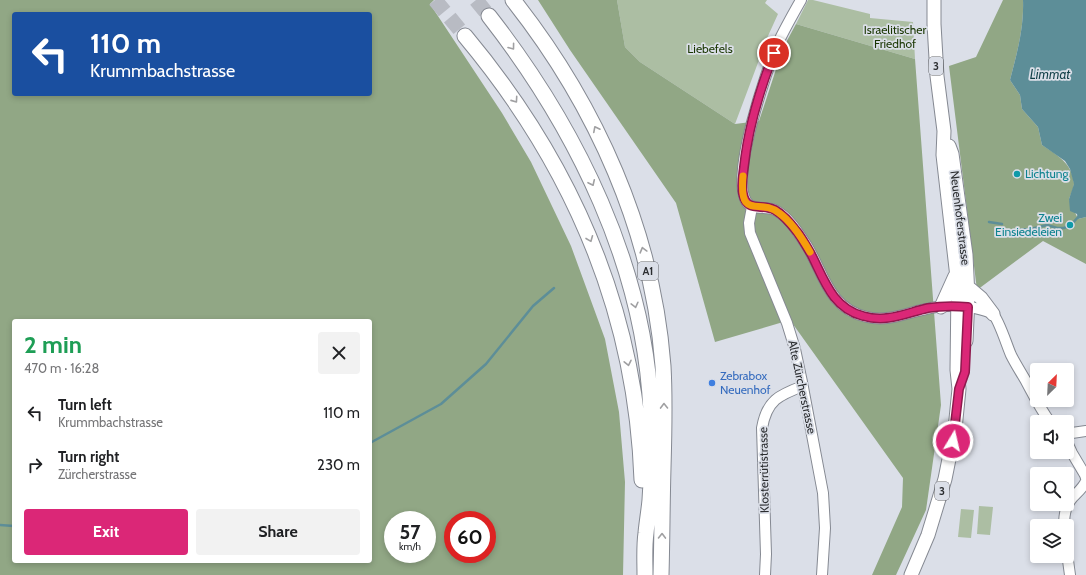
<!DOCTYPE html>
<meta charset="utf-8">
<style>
:root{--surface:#fff;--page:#f2f2f2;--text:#202124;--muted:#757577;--accent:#db2777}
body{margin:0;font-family:Cabin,sans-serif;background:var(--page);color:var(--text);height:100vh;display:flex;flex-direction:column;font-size:15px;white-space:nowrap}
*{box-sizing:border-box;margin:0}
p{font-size:13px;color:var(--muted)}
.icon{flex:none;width:22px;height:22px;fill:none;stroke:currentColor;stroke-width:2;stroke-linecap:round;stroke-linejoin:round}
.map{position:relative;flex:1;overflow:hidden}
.panel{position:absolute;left:12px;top:319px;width:360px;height:244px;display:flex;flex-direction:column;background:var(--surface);border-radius:4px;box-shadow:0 2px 6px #0003}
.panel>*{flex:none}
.banner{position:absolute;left:12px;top:12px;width:360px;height:84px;border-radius:4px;box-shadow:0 2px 6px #0003;background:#1a4fa0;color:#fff;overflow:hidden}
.needle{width:26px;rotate:24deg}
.buttons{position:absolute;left:1030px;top:363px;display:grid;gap:8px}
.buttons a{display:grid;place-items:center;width:44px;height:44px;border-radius:4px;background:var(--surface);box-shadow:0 2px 6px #0003;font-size:20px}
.speed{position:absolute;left:384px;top:511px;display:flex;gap:8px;font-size:20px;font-weight:700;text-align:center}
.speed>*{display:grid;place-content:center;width:52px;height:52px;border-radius:50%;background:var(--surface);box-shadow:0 2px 6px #0003;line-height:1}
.speed small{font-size:10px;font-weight:400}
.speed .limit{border:6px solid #d22;background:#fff;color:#111}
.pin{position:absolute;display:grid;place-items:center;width:34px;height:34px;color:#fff;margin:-17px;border:2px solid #fff;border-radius:50%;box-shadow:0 1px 4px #0007}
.me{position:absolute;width:44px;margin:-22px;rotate:9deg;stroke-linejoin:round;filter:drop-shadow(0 0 3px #0008)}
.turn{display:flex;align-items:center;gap:14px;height:84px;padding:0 12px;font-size:18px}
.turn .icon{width:52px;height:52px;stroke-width:2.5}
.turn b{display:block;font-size:28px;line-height:34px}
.round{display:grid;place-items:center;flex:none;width:42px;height:42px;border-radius:4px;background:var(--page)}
.overview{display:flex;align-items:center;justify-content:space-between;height:68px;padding:0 12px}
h1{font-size:24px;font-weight:700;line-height:30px;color:#1e9e55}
.action{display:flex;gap:8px;margin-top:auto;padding:8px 12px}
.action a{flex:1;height:46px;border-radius:4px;background:var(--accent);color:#fff;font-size:16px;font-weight:700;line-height:46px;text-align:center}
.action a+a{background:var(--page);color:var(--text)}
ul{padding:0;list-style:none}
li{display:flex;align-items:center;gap:12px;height:52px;padding:0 12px}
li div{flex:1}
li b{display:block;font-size:15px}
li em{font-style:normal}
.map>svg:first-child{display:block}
</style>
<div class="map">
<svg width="1086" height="575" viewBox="0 0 1086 575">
<rect width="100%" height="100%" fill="#dbdfe8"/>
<path fill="#acbea3" d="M617,0h150l-2,3 13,11 -10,22 -33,88 -95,-62 -15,-15z
M808,0h5l57,14v4l43,4 2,37 -119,-35z
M979,506l14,1 -3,28 -13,-1z
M961,509l13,1 -3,28 -13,-1z"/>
<path fill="#91a785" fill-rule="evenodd" d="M0,0h434l-4,4 72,109 29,49 40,84 34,93 14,73 6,70 -2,93h-623zM14,14h356v80h-356zM14,321h356v240h-356zM393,520h34v34h-34zM453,520h34v34h-34z
M538,0h79l8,47 15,15 95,62 24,-3 24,-73 13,-24 119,35 26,346 -15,105 -30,65h-24l30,-68 1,-29 -113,-158 -75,22 -39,-139 -106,-153z
M1003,0h20c1,28 -6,53 -13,80l10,15 2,14 16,18 4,18c15,10 30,18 32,38 0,5 -3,11 -5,16l9,20 8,-2v47l-43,-23 -66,49 -28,-224 27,-9z"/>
<path fill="#5d8e98" d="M1023,0h63v217l-8,2 -1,-5 -7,-3 -1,-12 5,-15 -4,-15 -5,-8 -23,-16 -4,-18 -16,-18 -2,-14 -10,-15c7,-27 14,-52 13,-80z"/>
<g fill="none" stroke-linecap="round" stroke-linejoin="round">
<path stroke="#5d8e98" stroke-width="2.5" d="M989,222l13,2
M1015,230l16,-1 16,-4 10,3h7l7,-3 8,-9
M370,443l71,-39 45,-40 47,-58 21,-18
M0,525l14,1"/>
<path stroke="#b8bbc3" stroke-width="15" stroke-dasharray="15 8" stroke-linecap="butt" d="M435,0l30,36
M476,0l13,16"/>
<g stroke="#858992" stroke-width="12">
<path id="minor" d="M801,0c-8,14 -16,28 -23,43 -12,28 -47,132 -32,158 5,10 21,5 29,9 14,7 24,24 32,36 17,28 22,63 60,71 21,5 39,-4 59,-8 15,-4 34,-4 49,-1 5,1 13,3 18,6 6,6 14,32 18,41 5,10 11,19 16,28 7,13 14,27 23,39
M752,207l-3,16 1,10 37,90 8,26 7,33 21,111 2,35 -3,47
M1067,432l5,1 14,-2
M1067,442l5,11 13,22 1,3
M1064,526c0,-13 2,-23 12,-32 4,-4 8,-8 10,-13
M1067,553l3,22
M765,575l1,-21 -4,-126c5,-28 17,-33 41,-42"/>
</g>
<g stroke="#858992" stroke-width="15">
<path id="major" d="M949,146l3,8 14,101 2,42 -2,44
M968,287l13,11 12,16
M941,307l14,-31
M911,575l17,-40 17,-56 10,-50 4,-40 -2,-19 1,-84 -15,-131 1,-24 -7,-55 -3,-52v-24"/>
</g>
<g stroke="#858992" stroke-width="17">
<path id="highway" d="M513,0c83,105 140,232 150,366 2,34 1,68 0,102 -1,35 -1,71 -2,107
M489,16c88,113 156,251 162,396 1,29 1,59 -1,88 -1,11 -3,22 -4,33 -2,14 -1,28 -1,42
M465,36c107,128 171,276 177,444"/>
</g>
<use href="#minor" stroke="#fff" stroke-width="10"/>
<use href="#major" stroke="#fff" stroke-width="13"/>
<use href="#highway" stroke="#fff" stroke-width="15"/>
</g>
<defs><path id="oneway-chevron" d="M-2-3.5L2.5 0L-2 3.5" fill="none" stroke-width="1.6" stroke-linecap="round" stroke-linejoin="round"/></defs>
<g stroke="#a0a0a2">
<use href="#oneway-chevron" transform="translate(512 47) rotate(53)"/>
<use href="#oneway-chevron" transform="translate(515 100) rotate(55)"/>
<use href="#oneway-chevron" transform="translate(596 129) rotate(-117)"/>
<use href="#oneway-chevron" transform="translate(592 183) rotate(65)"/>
<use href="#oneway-chevron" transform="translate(590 239) rotate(68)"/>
<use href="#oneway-chevron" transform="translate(643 250) rotate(-105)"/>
<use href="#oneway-chevron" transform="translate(635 305) rotate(76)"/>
<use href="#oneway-chevron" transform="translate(628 363) rotate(78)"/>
<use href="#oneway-chevron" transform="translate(664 406) rotate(-91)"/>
<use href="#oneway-chevron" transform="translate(662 536) rotate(-89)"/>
</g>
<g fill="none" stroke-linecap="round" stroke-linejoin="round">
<g stroke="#8e194d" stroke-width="10">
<path id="route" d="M774,53c-14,36 -26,75 -30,114 -1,9 -3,18 -1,27 4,19 19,9 32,16 9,5 17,15 23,23 5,7 9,14 13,21 13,25 21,54 52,62 24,7 43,-3 65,-8 13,-2 27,-2 40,-1l-3,65 -6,17 -6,52"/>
</g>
<use href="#route" stroke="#db2777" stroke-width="7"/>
<path stroke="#f59e0b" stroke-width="7" d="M743,176c-4,46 16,21 36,37 13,9 23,25 31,39"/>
</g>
<g fill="#0f9aa8" stroke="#dbdfe8" stroke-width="1.5">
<circle cx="1017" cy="174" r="4"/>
<circle cx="1070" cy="225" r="4"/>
</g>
<circle fill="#3f7fe0" stroke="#dbdfe8" stroke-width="1.5" cx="712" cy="383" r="4"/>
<g text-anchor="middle" stroke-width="3.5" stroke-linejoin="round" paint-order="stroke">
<g fill="#dbdfe8" stroke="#606267" stroke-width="1">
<rect x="929" y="57" width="14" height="18" rx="3"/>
<rect x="638" y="262" width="20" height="18" rx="3"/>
<rect x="935" y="482" width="14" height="18" rx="3"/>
</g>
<g font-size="11" font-weight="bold" fill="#2b2d30">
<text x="936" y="70">3</text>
<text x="648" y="275">A1</text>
<text x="942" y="495">3</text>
</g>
<g font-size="12" fill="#193601" stroke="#dbdfe8">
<text x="895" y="34">Israelitischer<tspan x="895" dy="14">Friedhof</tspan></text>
<text x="710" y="53">Liebefels</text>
</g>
<g font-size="12" fill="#0d838f" stroke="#dbdfe8" text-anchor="start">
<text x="1025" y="178">Lichtung</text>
<text x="1062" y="222" text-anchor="end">Zwei<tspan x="1062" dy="14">Einsiedeleien</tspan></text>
</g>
<g font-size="12" fill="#2b2d30" stroke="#dbdfe8">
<text transform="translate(960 218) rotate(83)" y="4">Neuenhoferstrasse</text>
<text transform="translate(802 387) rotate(78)" y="4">Alte Zürcherstrasse</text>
<text transform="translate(764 470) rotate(-91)" y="4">Klosterrütistrasse</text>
</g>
<g font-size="12" fill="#366cbe" stroke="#dbdfe8" text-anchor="start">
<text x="720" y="380">Zebrabox<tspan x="720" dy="14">Neuenhof</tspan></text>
</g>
<g font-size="13" font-style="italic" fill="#113f48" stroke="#dbdfe8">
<text x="1050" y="79">Limmat</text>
</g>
</g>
</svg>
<div class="buttons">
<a><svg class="needle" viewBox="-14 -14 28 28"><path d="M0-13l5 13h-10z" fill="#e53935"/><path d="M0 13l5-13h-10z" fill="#757577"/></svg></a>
<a><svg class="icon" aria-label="sound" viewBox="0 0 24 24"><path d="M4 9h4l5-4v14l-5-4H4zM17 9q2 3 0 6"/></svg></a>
<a><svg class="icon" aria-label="search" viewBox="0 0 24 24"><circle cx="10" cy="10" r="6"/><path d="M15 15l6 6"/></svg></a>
<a><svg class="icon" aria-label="layers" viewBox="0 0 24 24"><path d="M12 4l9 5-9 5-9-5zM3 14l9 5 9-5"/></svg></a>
</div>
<div class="speed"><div>57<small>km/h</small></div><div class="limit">60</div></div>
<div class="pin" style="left:774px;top:53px;background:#d93025"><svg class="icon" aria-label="arrive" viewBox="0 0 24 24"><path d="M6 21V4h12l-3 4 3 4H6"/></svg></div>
<svg class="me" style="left:953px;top:441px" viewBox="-20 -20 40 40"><circle r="17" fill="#db2777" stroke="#fff" stroke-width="3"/><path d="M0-11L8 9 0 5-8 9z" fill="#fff"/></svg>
<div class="banner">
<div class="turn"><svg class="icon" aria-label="left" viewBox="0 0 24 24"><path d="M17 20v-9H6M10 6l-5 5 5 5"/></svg><div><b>110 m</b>Krummbachstrasse</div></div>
</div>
<section class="panel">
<div class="overview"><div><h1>2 min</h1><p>470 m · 16:28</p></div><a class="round"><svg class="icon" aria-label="close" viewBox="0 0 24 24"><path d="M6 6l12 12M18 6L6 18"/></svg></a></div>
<ul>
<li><svg class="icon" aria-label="left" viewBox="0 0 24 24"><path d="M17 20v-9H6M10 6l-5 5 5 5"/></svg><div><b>Turn left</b><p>Krummbachstrasse</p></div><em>110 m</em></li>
<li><svg class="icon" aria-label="right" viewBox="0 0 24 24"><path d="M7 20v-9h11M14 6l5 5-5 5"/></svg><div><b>Turn right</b><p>Zürcherstrasse</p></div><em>230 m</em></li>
</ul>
<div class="action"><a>Exit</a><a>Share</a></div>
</section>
</div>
